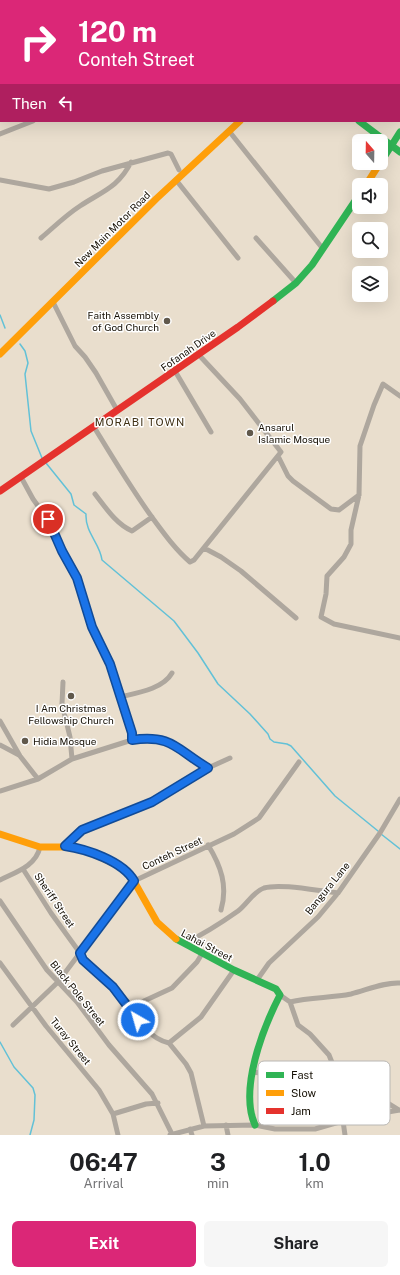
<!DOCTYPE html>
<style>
:root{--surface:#fff;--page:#f6f6f6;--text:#202124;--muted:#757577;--accent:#db2777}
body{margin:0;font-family:"Public Sans",sans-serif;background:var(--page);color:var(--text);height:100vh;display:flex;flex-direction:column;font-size:15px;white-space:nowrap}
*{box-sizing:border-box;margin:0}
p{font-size:13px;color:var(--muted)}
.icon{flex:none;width:22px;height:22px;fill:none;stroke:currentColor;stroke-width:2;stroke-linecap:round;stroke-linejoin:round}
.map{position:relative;height:1135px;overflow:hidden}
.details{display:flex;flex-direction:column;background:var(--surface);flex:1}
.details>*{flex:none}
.guide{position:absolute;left:0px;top:0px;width:400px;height:122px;box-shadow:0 4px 16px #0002;background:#db2777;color:#fff;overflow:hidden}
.needle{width:26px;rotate:340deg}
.controls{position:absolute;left:352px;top:134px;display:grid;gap:8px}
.controls a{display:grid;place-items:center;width:36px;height:36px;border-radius:6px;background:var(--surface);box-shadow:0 4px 16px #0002;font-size:20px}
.pin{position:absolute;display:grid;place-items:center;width:34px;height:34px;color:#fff;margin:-17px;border:2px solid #fff;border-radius:50%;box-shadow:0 1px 4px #0007}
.me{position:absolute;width:44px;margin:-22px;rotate:322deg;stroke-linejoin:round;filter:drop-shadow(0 0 3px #0008)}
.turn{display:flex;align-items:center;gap:14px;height:84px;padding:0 12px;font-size:18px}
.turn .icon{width:52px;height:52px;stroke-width:2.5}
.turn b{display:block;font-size:28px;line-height:34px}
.then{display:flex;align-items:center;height:38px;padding:0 12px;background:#0003;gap:8px;font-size:15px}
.eta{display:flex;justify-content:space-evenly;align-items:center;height:68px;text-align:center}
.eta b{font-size:24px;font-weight:700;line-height:28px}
.cta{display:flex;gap:8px;margin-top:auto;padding:8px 12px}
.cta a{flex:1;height:46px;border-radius:6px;background:var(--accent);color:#fff;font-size:16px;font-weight:700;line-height:46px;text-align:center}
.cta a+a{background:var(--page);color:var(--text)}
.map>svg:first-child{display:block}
</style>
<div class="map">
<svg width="400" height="1135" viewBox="0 0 400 1135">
<rect width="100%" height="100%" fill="#e9decd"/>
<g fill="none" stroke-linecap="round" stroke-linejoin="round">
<path stroke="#62c1d7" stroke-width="1.5" d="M0,315l5,13
M20,344l5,7 3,12 -3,11 6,57 11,27
M46,463l25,31 3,11 12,9c-1,19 14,29 16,46l72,61 24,32 20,31 32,30 18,20 2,5 4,3 13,2 4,2 44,50 43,35
M381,834l19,15
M0,1042l14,25 19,21 2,7 -1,25 -4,15"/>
<path stroke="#aea79e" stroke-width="5" d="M284,0v1
M31,1l1,-1
M133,1v-1
M360,1v-1
M0,18h1
M229,131l94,118
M0,134l33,-13
M0,180l49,9 25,-7 28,-11 66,-18 3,1 8,16
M176,180l62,78
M41,238c13,-11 25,-23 39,-32 21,-14 39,-19 51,-44
M256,238l40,45
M53,302l22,44 10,11 11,16 21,37
M175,371l36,61
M94,427c19,31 38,63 60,93 11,15 22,30 36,42l4,-2 87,-108 -41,-53 -42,-45
M278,456l10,20 5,5 38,28 8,1 20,-15
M21,477l12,22 18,25 11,27 15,27 15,49 18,37 22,69v7
M95,494c11,14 21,30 37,37l20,-14
M204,548l17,9 20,14 55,47
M400,638l-66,-14 -13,-7 5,-23 1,-18 17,-19 7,-13v-14l8,-35 1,-49 14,-41 9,-21 17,12
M63,682l-1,22 8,33 2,22
M120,697c17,-4 43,-8 52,-24
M0,721l20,35 18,23
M0,745l19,10
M0,791l38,-12 34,-20 60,-19 12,-1 14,-1 13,5 37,25
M208,845c13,21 20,41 13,65
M65,846l16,-16 71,-29 56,-33 22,-10
M23,869l28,44 29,40c6,16 23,22 34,35 16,18 29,49 55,55
M0,880c16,-8 36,-14 40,-33
M0,901l47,69 30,32 32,43 43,49 20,40
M185,943c19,-9 36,-20 53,-32 9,-7 15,-19 26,-23 16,-5 54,3 74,5
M0,963l46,63 53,64 14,24 5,21
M257,980l12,-17 49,-46 20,-24 42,-60 20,-34
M280,995l10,7 8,23 12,9 19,21 4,10 11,16 16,9 13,4 26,16
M290,1002c20,-5 41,-4 61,-8 16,-4 33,-12 49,-11
M131,1011l13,-10 28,-13 25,-26 6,-10
M13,1025l45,-43 76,-101 100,-47 25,-16 40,-56
M169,1043l32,-26 33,-47
M169,1043l17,21 5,9 13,53
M253,1072l64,8 23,-3
M113,1114l33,-10 12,-1
M343,1121l2,14
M226,1125l2,10
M190,1129l2,6
M170,1135l34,-9 51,-1 20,4h40l38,-11 47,-8"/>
<path stroke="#30b455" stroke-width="7" d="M359,121l41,31
M381,162l19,-30
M273,301l23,-18 16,-18 47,-70
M176,939l58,31 42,19 4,6c-17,33 -41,94 -25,130"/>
<path stroke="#ff9f0a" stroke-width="7" d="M394,1l1,-1
M366,185l14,-22
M0,354l156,-155 84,-78
M0,834l40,13h33l19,6 31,15 8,8 26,46 19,17"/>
<path stroke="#e5322d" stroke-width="7" d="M0,491l238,-164 35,-26"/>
</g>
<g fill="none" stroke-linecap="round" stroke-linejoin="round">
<g stroke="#114b97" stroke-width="10">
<path id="route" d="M48,519l14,32 15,27 15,49 18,37 22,69v7c40,-6 45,10 76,28l-56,34 -70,28 -17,16c21,3 58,15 69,35l-54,72 3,7 30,27 25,33"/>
</g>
<use href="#route" stroke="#1a73e8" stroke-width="7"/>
</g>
<g fill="#60584b" stroke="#fff" stroke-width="1.5">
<circle cx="167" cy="321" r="4"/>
<circle cx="250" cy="433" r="4"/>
<circle cx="71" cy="696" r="4"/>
<circle cx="25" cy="741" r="4"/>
</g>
<g text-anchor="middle" stroke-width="3" stroke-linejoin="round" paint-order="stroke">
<g font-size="10" fill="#161005" stroke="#fff">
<text transform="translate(112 229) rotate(-45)" y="4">New Main Motor Road</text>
<text transform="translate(188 350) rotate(-35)" y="4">Fofanah Drive</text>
<text transform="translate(172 853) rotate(-25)" y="4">Conteh Street</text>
<text transform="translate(327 888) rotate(-51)" y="4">Bangura Lane</text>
<text transform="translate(55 900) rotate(56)" y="4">Sheriff Street</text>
<text transform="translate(207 945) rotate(28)" y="4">Lahai Street</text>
<text transform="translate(78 993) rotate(51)" y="4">Black Pole Street</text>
<text transform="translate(71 1041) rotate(51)" y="4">Turay Street</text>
</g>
<g font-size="10" fill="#161005" stroke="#fff" text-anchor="start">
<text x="159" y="319" text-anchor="end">Faith Assembly<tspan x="159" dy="12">of God Church</tspan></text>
<text x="258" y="431">Ansarul<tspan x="258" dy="12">Islamic Mosque</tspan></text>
<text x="71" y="712" text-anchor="middle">I Am Christmas<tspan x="71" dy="12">Fellowship Church</tspan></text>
<text x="33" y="745">Hidia Mosque</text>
</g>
<g font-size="11" letter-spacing="1" fill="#3e2f13" stroke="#fff">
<text x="140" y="426">MORABI TOWN</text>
</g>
</g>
<rect x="258" y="1061" width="132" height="64" rx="6" fill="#fff" stroke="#b9b7b4" stroke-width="1"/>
<rect x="266" y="1072" width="18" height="6" fill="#30b455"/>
<rect x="266" y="1090" width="18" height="6" fill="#ff9f0a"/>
<rect x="266" y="1108" width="18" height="6" fill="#e5322d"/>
<g font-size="11" fill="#161005">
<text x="291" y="1079">Fast</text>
<text x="291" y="1097">Slow</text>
<text x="291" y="1115">Jam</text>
</g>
</svg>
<div class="controls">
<a><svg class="needle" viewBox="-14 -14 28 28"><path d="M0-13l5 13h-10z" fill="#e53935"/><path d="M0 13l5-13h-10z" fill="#757577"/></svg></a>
<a><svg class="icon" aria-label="sound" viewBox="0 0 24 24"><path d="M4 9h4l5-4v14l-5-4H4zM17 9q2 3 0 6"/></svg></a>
<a><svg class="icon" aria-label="search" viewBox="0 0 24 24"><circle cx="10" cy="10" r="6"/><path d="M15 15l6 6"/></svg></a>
<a><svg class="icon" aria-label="layers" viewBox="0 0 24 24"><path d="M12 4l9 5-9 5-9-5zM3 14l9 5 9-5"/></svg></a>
</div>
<div class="pin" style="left:48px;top:519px;background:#d93025"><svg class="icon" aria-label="arrive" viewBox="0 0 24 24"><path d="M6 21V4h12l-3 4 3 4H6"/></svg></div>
<svg class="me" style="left:138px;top:1020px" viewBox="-20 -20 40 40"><circle r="17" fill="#1a73e8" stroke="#fff" stroke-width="3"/><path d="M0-11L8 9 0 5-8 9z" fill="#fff"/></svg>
<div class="guide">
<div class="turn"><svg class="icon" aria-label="right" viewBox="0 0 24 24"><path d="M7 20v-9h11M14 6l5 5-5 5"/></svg><div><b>120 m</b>Conteh Street</div></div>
<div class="then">Then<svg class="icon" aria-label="left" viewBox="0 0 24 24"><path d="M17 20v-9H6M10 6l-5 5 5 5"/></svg></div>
</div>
</div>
<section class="details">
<div class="eta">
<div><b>06:47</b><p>Arrival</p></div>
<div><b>3</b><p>min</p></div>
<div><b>1.0</b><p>km</p></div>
</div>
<div class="cta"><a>Exit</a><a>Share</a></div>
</section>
